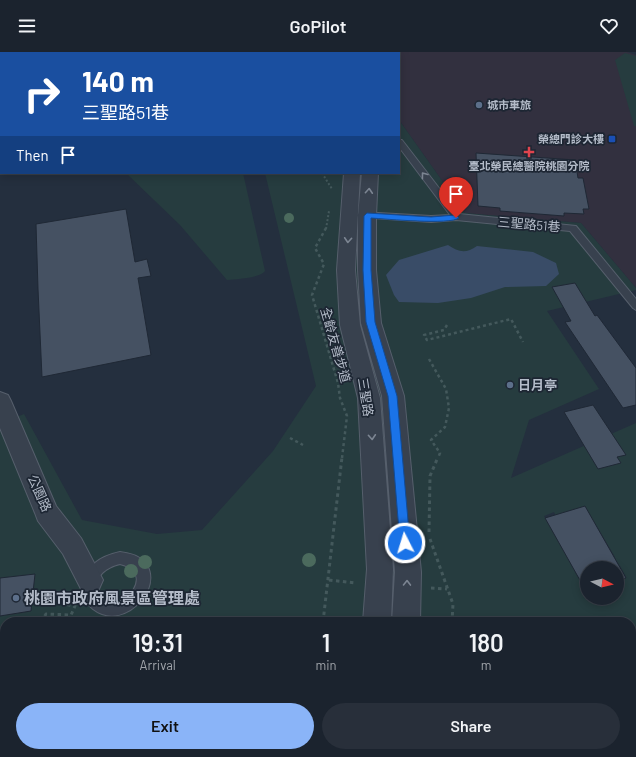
<!DOCTYPE html>
<meta charset="utf-8">
<style>
:root{--surface:#1b232e;--page:#282f3a;--text:#f1f3f6;--muted:#a0a4aa;--line:#39404a;--accent:#8ab4f8}
body{margin:0;font-family:Barlow,"Noto Sans TC",sans-serif;background:var(--page);color:var(--text);height:100vh;display:flex;flex-direction:column;font-size:15px;white-space:nowrap}
*{box-sizing:border-box;margin:0}
p{font-size:13px;color:var(--muted)}
.icon{flex:none;width:22px;height:22px;fill:none;stroke:currentColor;stroke-width:2;stroke-linecap:round;stroke-linejoin:round}
.map{position:relative;flex:1;overflow:hidden}
.side{position:absolute;left:0px;top:565px;width:636px;height:140px;display:flex;flex-direction:column;background:var(--surface);border-radius:16px 16px 0 0;box-shadow:0 2px 10px #0003,0 0 0 1px var(--line)}
.side>*{flex:none}
.banner{position:absolute;left:0px;top:0px;width:400px;height:122px;box-shadow:0 2px 10px #0003,0 0 0 1px var(--line);background:#1a4fa0;color:#fff;overflow:hidden}
.needle{width:26px;rotate:97deg}
.tools{position:absolute;left:580px;top:509px;display:grid;gap:8px}
.tools a{display:grid;place-items:center;width:44px;height:44px;border-radius:50%;background:var(--surface);box-shadow:0 2px 10px #0003,0 0 0 1px var(--line);font-size:20px}
.pin{position:absolute;display:grid;place-items:center;width:34px;height:34px;color:#fff;margin:-41px -17px;border-radius:50% 50% 50% 0;rotate:-45deg;box-shadow:0 0 4px #0007}
.pin .icon{rotate:45deg}
.me{position:absolute;width:44px;margin:-22px;rotate:355deg;stroke-linejoin:round;filter:drop-shadow(0 0 3px #0008)}
.turn{display:flex;align-items:center;gap:14px;height:84px;padding:0 16px;font-size:18px}
.turn .icon{width:52px;height:52px;stroke-width:2.5}
.turn b{display:block;font-size:28px;line-height:34px}
.then{display:flex;align-items:center;height:38px;padding:0 16px;background:#0003;gap:8px;font-size:15px}
.eta{display:flex;justify-content:space-evenly;align-items:center;height:68px;text-align:center}
.eta b{font-size:24px;font-weight:600;line-height:28px}
.cta{display:flex;gap:8px;margin-top:auto;padding:8px 16px}
.cta a{flex:1;height:46px;border-radius:24px;background:var(--accent);color:#111;font-size:16px;font-weight:600;line-height:46px;text-align:center}
.cta a+a{background:var(--page);color:var(--text)}
header{display:flex;justify-content:space-between;align-items:center;height:52px;padding:0 16px;background:var(--surface);font-size:18px;font-weight:600}
.map>svg:first-child{display:block}
</style>
<header><svg class="icon" aria-label="menu" viewBox="0 0 24 24"><path d="M4 6h16M4 12h16M4 18h16"/></svg>GoPilot<svg class="icon" aria-label="heart" viewBox="0 0 24 24"><path d="M12 20l-8-8c-3-5 5-10 8-4 3-6 11-1 8 4z"/></svg></header>
<div class="map">
<svg width="636" height="705" viewBox="0 0 636 705">
<rect width="100%" height="100%" fill="#242f3e"/>
<path fill="#32303f" d="M353,0h274l9,3v233l-55,-65 -116,-10 -66,-93v-67z"/>
<path fill="#263c3f" fill-rule="evenodd" d="M625,1l11,3v70h-2l-19,-66z
M399,68l66,93 116,10 55,65v2l-89,21 52,78 -70,31 -18,58 125,-55v334h-636v-333l24,-10 58,106 75,14 45,-4 71,-79 43,-65 -51,-213h134zM554,460l3,6 35,8 4,-1 19,32 -5,1 6,10 4,-2 6,11 -9,4v17h-30v-6l-43,-76zM5,570h626v130h-626z
M131,121h112l22,98c-5,7 -28,8 -38,9l-47,-55 -53,-51z"/>
<path fill="#394c67" d="M448,193c10,7 18,9 29,1l56,6 23,11 3,11 -13,12 -41,1 -34,11 -33,5 -39,-1 -5,-7 -8,-20 13,-15z"/>
<path fill="#455162" stroke="#1f2835" d="M476,101l99,7 3,18h5l6,31h-6l1,5 -20,-1v3l-64,-5v-3l-22,-2z
M126,157l9,53 12,-3 4,17 -13,2 13,77 -109,22 -4,-88 -2,-65z
M575,231l20,33 2,-1 39,53v37l-13,3 -58,-86 6,-1 -19,-34z
M593,353l33,50 -9,2 4,6 -23,6 -34,-57z
M585,454l41,72 -9,3v-13h-30l-1,23 -41,-73z
M35,522l-4,37 -31,5v-38z"/>
<g fill="none" stroke-linecap="round" stroke-linejoin="round">
<g stroke="#565f6c" stroke-width="2">
<path id="lane" d="M399,88h3l57,74 117,12 60,73v11l-3,-2 -63,-77 -114,-11 -25,2 -73,-5 -1,-2 4,-3 70,4 19,-1 -51,-68z
M120,500c6,1 13,2 18,5 35,21 -12,78 -45,52 -15,-12 -11,-35 2,-46 7,-6 16,-9 25,-11zM120,512c37,9 4,48 -16,37 -4,-2 -7,-6 -8,-10 -2,-15 11,-24 24,-27z"/>
</g>
<g stroke="#565f6c" stroke-width="2">
<path id="street" d="M326,0h14l1,1h-14z
M344,121h16l-5,97 5,55 20,73 13,171 -2,53h-28l4,-53 -9,-171 -18,-73 -3,-55z
M362,121h16l-2,43v54l5,53 23,73 17,176 -1,50h-28l3,-50 -13,-176 -21,-73 -3,-53v-54z
M0,340l8,3 3,6 45,105 25,32 22,42 -4,9 -9,3 -9,-3 -18,-35 -25,-33 -3,-8 -35,-85z
M356,700h30l-1,5h-30z
M388,700h30l-1,5h-30z"/>
</g>
<path stroke="#44595c" stroke-width="2" stroke-dasharray="2 2" stroke-linecap="butt" d="M271,0l2,1
M7,1l8,-1
M322,121l10,16
M326,177l3,-18"/>
<path stroke="#44595c" stroke-width="2.5" stroke-dasharray="3 3" stroke-linecap="butt" d="M326,176l-11,20 9,16 -12,31 26,88 2,15 7,18 -5,42
M447,273l-3,5 -20,5 3,5 84,-21 12,23
M429,307l17,30 3,19 -4,19 -14,13 9,13 -2,5
M290,386l13,7"/>
<path stroke="#44595c" stroke-width="3" stroke-dasharray="3.5 3.5" stroke-linecap="butt" d="M429,480l1,-56 8,-19
M430,487l23,65 -1,18
M329,528l27,3
M431,536l16,1
M41,570l5,-8 25,1 4,-9 -33,-6 3,-9 27,3
M323,570l19,-165
M0,588l5,-1
M0,662l5,6
M65,700l1,5
M114,700v5
M283,700l7,5
M61,705l1,-5
M168,705l6,-5
M252,705l1,-5
M444,705l1,-5"/>
<use href="#lane" fill="#38414e" fill-rule="evenodd"/>
<use href="#street" fill="#38414e" fill-rule="evenodd"/>
</g>
<g fill="#4b6a5d">
<circle cx="289" cy="166" r="5"/>
<circle cx="309" cy="508" r="7"/>
<circle cx="145" cy="510" r="7"/>
<circle cx="131" cy="519" r="7"/>
</g>
<defs><path id="oneway-chevron" d="M-2-3.5L2.5 0L-2 3.5" fill="none" stroke-width="1.6" stroke-linecap="round" stroke-linejoin="round"/></defs>
<g stroke="#7c8592">
<use href="#oneway-chevron" transform="translate(424 123) rotate(-127)"/>
<use href="#oneway-chevron" transform="translate(369 139) rotate(-86)"/>
<use href="#oneway-chevron" transform="translate(348 188) rotate(94)"/>
<use href="#oneway-chevron" transform="translate(372 385) rotate(86)"/>
<use href="#oneway-chevron" transform="translate(407 531) rotate(-89)"/>
</g>
<path fill="#1a73e8" stroke="#114b97" d="M367,161l64,4 25,-2 3,3c-9,7 -73,1 -88,0v52l4,52 22,74 13,147 -1,3 -4,2 -4,-2 -1,-3 -12,-147 -22,-74 -3,-52 1,-54z"/>
<g fill="#5c6f8a" stroke="#1d2633" stroke-width="1.5">
<circle cx="479" cy="53" r="4"/>
<circle cx="510" cy="333" r="4"/>
<circle cx="16" cy="546" r="4"/>
</g>
<rect fill="#1a4fb4" stroke="#1d2633" stroke-width="1.5" x="608" y="83" width="8" height="8" rx="2"/>
<path fill="#e0444e" stroke="#1d2633" stroke-width="1.5" d="M527 94h4v4h4v4h-4v4h-4v-4h-4v-4h4z"/>
<g text-anchor="middle" stroke-width="3.5" stroke-linejoin="round" paint-order="stroke">
<g font-size="11" font-weight="bold" fill="#b4bcc9" stroke="#1d2633" text-anchor="start">
<text x="487" y="57">城市車旅</text>
<text x="604" y="91" text-anchor="end">榮總門診大樓</text>
<text x="529" y="118" text-anchor="middle">臺北榮民總醫院桃園分院</text>
</g>
<g font-size="13" fill="#b4bcc9" stroke="#1d2633">
<text transform="translate(529 172) rotate(5)" y="5">三聖路51巷</text>
<text transform="translate(336 293) rotate(74)" y="5">全齡友善步道</text>
<text transform="translate(366 345) rotate(81)" y="5">三聖路</text>
<text transform="translate(40 441) rotate(66)" y="5">公園路</text>
</g>
<g font-size="13" font-weight="bold" fill="#b4bcc9" stroke="#1d2633" text-anchor="start">
<text x="518" y="338">日月亭</text>
</g>
<g font-size="16" font-weight="bold" fill="#b4bcc9" stroke="#1d2633" text-anchor="start">
<text x="24" y="552">桃園市政府風景區管理處</text>
</g>
</g>
</svg>
<div class="tools">
<a><svg class="needle" viewBox="-14 -14 28 28"><path d="M0-13l5 13h-10z" fill="#e53935"/><path d="M0 13l5-13h-10z" fill="#a0a4aa"/></svg></a>
</div>
<div class="pin" style="left:456px;top:166px;background:#d93025"><svg class="icon" aria-label="arrive" viewBox="0 0 24 24"><path d="M6 21V4h12l-3 4 3 4H6"/></svg></div>
<svg class="me" style="left:405px;top:491px" viewBox="-20 -20 40 40"><circle r="17" fill="#1a73e8" stroke="#fff" stroke-width="3"/><path d="M0-11L8 9 0 5-8 9z" fill="#fff"/></svg>
<div class="banner">
<div class="turn"><svg class="icon" aria-label="right" viewBox="0 0 24 24"><path d="M7 20v-9h11M14 6l5 5-5 5"/></svg><div><b>140 m</b>三聖路51巷</div></div>
<div class="then">Then<svg class="icon" aria-label="arrive" viewBox="0 0 24 24"><path d="M6 21V4h12l-3 4 3 4H6"/></svg></div>
</div>
<section class="side">
<div class="eta">
<div><b>19:31</b><p>Arrival</p></div>
<div><b>1</b><p>min</p></div>
<div><b>180</b><p>m</p></div>
</div>
<div class="cta"><a>Exit</a><a>Share</a></div>
</section>
</div>
